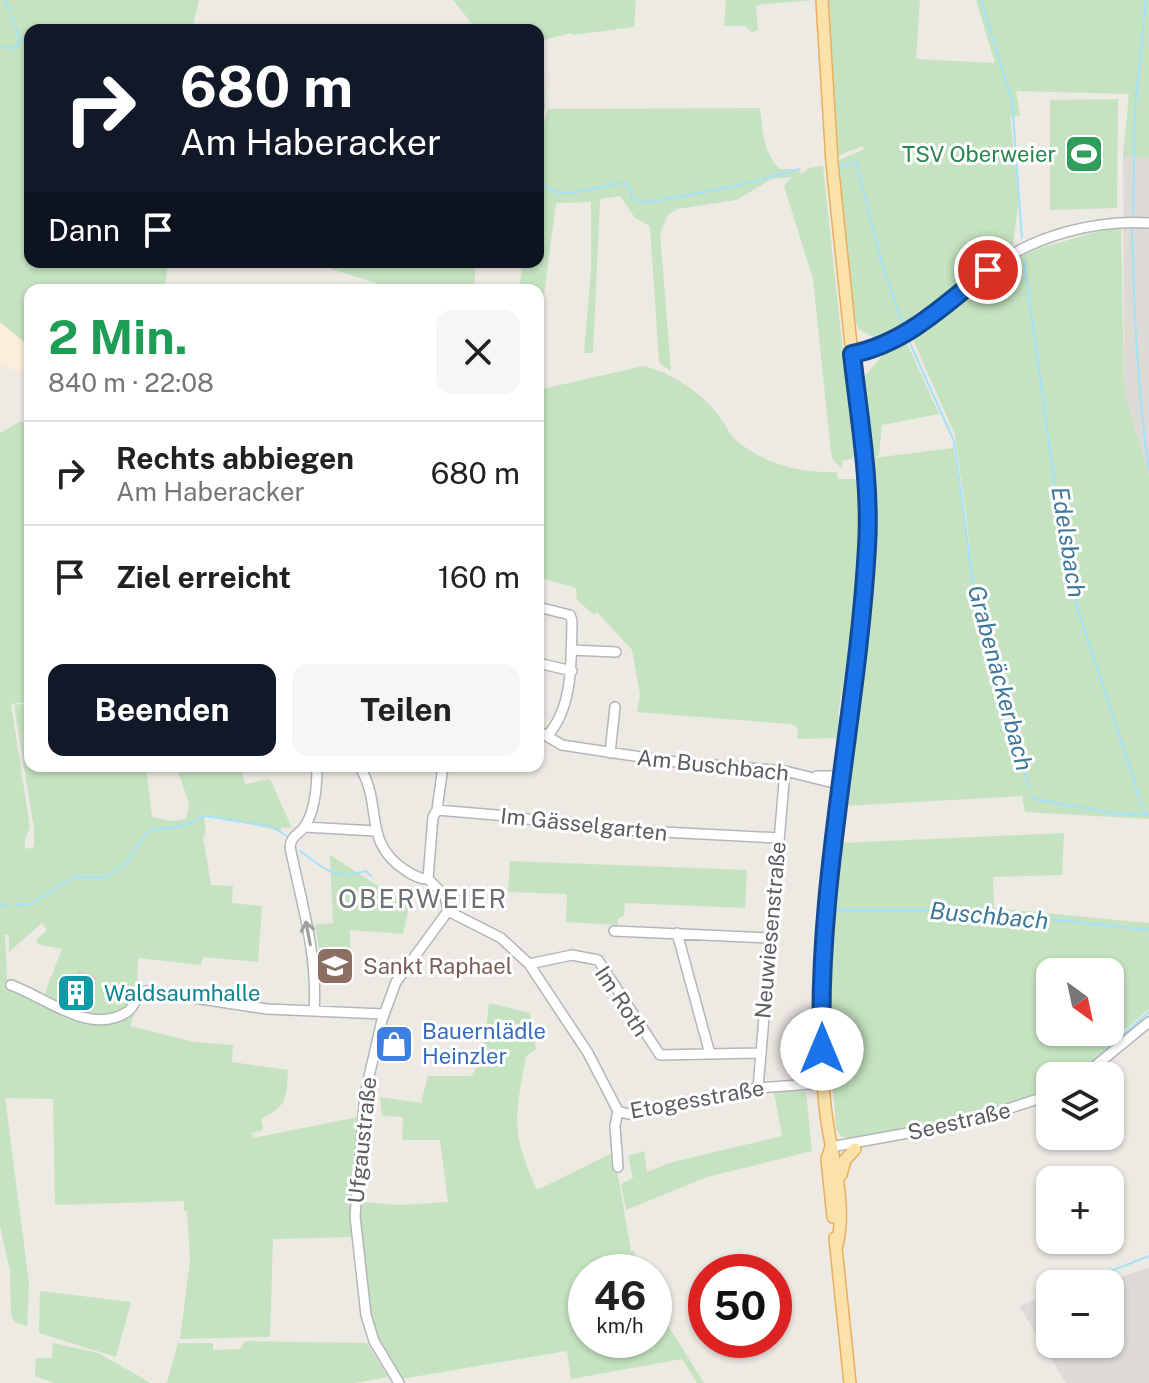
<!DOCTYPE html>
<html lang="de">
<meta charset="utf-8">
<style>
:root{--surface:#fff;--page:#f6f6f6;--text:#222;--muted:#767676;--line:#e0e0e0;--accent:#111827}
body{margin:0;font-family:"Public Sans",sans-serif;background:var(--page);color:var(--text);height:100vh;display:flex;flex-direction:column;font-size:30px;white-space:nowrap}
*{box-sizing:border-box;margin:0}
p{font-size:26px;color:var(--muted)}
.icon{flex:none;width:44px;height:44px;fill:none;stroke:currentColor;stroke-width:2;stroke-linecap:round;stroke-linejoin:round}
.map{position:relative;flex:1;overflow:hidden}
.details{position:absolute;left:24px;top:284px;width:520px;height:488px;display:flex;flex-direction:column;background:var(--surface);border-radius:16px;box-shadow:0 2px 6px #0004}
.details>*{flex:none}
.hud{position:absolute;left:24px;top:24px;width:520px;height:244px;border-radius:16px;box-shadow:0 2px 6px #0004;background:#111827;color:#fff;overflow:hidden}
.needle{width:52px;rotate:147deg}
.controls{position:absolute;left:1036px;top:958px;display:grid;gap:16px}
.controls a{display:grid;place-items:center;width:88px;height:88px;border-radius:16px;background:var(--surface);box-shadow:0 2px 6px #0004;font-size:40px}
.speed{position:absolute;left:568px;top:1254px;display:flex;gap:16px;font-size:40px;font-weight:700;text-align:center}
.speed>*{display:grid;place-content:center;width:104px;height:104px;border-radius:50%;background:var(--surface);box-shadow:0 2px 6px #0004;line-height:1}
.speed small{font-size:20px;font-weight:400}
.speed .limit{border:12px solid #d22;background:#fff;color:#111}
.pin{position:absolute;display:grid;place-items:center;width:68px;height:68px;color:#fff;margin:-34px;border:4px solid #fff;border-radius:50%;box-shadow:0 2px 8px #0007}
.me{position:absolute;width:88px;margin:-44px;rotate:0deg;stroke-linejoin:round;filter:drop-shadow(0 0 6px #0008)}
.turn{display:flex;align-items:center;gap:28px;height:168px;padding:0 24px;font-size:36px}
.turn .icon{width:104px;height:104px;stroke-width:2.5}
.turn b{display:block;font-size:56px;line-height:68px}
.then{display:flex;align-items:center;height:76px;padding:0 24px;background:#0003;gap:16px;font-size:30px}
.round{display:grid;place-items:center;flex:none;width:84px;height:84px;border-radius:16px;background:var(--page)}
.summary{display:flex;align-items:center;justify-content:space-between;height:136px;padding:0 24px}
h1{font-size:48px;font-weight:700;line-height:60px;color:#1e9e55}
.primary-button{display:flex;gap:16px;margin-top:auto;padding:16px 24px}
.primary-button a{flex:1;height:92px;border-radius:16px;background:var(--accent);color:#fff;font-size:32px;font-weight:700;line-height:92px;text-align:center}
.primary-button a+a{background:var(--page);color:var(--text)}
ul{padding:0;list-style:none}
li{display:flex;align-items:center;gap:24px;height:104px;padding:0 24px;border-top:2px solid var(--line)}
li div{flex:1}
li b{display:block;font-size:30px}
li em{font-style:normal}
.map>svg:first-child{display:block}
</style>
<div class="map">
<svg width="1149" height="1383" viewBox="0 0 1149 1383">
<rect width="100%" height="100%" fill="#ede9e3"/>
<path fill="#fcefd9" d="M0,322l30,25v16l-11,9 -19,-8z"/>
<path fill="#dedbd7" d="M1123,156l26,2v317l-25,-84z
M1149,1267v116h-83l-47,-77 31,-13v51h60v-60h-8z"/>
<path fill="#c5e3c0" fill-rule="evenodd" d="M0,0h199l-7,30h-162v232h138l-3,28h-135v57l-30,-25z
M453,0h183l-2,27 -61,8 -1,-2 -29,7 2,68 -7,29v-107h-61z
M726,0h87l-57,5 2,25 -7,2 -5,-6h-22z
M828,0h92l-4,59 79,4 -19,-63h173v158l-26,-2 6,-62 -113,-3 4,25 -10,1 9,83 -7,51c-41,30 -84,72 -132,89l-21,-10 -6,-16 -17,-153 29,-12 -3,-3 -27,11z
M1118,99l-1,109 -67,2v-110z
M760,108c3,22 3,46 20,61h20l1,6 8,-7 14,-2 31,289 -1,3 -11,3v7l-8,-7 -3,-8 -18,-174 -29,-93 8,-9 -20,2 -36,21 -59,9 -9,6 -8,18 11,138 -12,-8 -9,-137 -15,-8 -15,-22 -20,3 -7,154h-9l7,-83v-68l-35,1 -16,122h-2v-35h-19l4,-28h15v-117l10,-36z
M1121,225l3,166 25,84v344l-124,-7 -3,-16 -177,10 30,-261 -9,-86 87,-11 19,115 -17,-128 -44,-100 100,-74 29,-13z
M309,262h167l-2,28h-99l1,-7z
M905,339l34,75 -57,11 -3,31 -8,1 -3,-36h-5l-5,-41 6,-3 19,-22z
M643,366c25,5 57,26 73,46 8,9 13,23 22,30 29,23 64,31 99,30l1,7h18c9,76 -3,153 -17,228 -2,10 1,20 0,31l-42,1 1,-11 -7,-4 -154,-12 3,-18 -8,-44 -35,-38 -3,3 -17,-15 -1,-12 -38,-11v-187z
M21,421l9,7v273l-19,3 19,124 -5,10v11l9,-2v-19l-20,-123 16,-2v63h116l6,51 19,4 15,-2 3,-16 -13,-37h64l5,18 25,-5 22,49 -11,-1v4l-77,-17 2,19 -3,4 8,48 22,1 -1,17 30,3 -4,56 -55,-5 -2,8 -63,-7 -1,34 -8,17 -31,11 8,4 29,-12 -5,14 64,16 39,3 -1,17 56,8c-2,28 0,36 -27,49l2,11 -11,3 1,5 105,-21 -7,120 -78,2 -3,98 -90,2 10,-79 -3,-49h-3v-10l-129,4 -2,-106 -48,-1 24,185 -2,43 -12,-4 -4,-7 -1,-44 -10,-45v-793zM42,923l5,7 -10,9v5l25,5 -18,46 -37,-16 -2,-44h4v17z
M1064,833l-2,42 -69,2 1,31 155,15v86l-37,32 3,8 -34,27h-31v16l-64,24 -131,23 -13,-2 -6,-8 -9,-124 15,-162zM1050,972h60v60h-60z
M330,855l79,51 -6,28 -53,-4v22l-31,-2 -4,-25 18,-2z
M510,861l237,9 -2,38 -120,-5 -1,12 -6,4 -1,6 -51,-3 1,-28 -59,-2z
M489,1003l41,10 6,36 -10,7c-11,63 -16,74 11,134l77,-38 17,99h3l6,21h-54v68h68v-37l50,80h-7l-15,-24 -111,20 -4,-28 -166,28c-10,-16 -23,-32 -29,-50 -9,-30 -11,-94 -11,-127l39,3 48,-3 -8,-62h-38l1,-23 -21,-1 -2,-19 41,6 7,-27h43l11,-16z
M791,1090l15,2 6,59 -105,26 -81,33 -5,-26 12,-6 -5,-22 16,-5 3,21 22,-9 113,-27 -8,-44z
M40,1291l91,11 -15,55 -77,-24z
M245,1341l122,2 21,34 -34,6h-187l11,-40h35v7l27,-1z
M53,1343l45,10 53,30h-97l-19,-7 1,-18h16z"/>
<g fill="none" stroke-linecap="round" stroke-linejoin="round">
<path stroke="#a5e1fb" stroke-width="2" d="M4,0l7,11
M981,0l31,101 10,137
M12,16l8,24 3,-2
M29,39h1
M0,47l16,1 3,-6
M840,166l16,-4 26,102 22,65
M538,183l18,9 15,1 51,-10 7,3 3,13 13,4 91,-17 63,-17
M1133,214l2,-104 11,-110
M1132,228c2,81 5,161 17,241
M1024,260l29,212 24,135 68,208h4
M908,339l46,102 22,164 33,98 20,85
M1031,796l3,3 80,14 29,2
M300,851c26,19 34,30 66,20l5,5
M15,905l15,-1 45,-27h31l20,-13 18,-28 7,-6 32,-4 22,-10 68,11 15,10
M0,906l8,-1
M835,910h94l100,7 120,13
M1085,1068l64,-56
M909,1128l11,-2
M1078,1284l71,-28"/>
</g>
<path fill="#c8c4bf" stroke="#d1cac1" stroke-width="2" d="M324,953l23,1 -5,20h-13z
M79,972l16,6 -13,28 -22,-8 5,-11 6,-5 3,1z"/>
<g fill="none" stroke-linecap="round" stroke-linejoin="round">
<g stroke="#b3b6b9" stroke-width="12">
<path id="minor" d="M852,354c58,-10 99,-58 145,-90 42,-30 101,-44 152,-41
M538,607l32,8 2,6c-1,37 2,86 -25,115
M571,650l45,2
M538,663l34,8
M538,731l24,14 105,16 118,10 57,14
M610,753l5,-46
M359,766c25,38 2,75 46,104 7,5 14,9 23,9
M443,766l-6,44 -4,7 -5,62 17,17 3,15
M817,776h26
M437,810l71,6 78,12 193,10
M305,827l70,4
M448,911l53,27 28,26 59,89 30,58 10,3 130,-26 66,-5
M614,931l155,7
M677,933l33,121
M529,964l43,-9 26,5 62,95 98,-2
M11,985c36,13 79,51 116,27 8,-5 8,-14 14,-20l7,-1 119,18 116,5
M314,1010c4,-55 -13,-109 -24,-163 1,-12 9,-12 15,-21 10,-15 12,-42 12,-60
M1083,1076l66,-54
M758,1088l27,-317
M618,1111l-3,15 3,41
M831,1147l137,-25 82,-27
M399,1383l-25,-42 -8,-26 -11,-99 10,-122 17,-74 14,-38 52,-71"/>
</g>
<g stroke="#eaaf5e" stroke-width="14">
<path id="major" d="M822,0l10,163 36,344 -2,56c-14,153 -41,306 -44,460 -1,39 1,82 9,121 6,32 14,68 6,101
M831,1147l-4,12 6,58
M841,1175l4,-15 10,-11
M835,1238l15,145"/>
</g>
<use href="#minor" stroke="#fff" stroke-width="9"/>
<use href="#major" stroke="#fbe2aa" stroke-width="11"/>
</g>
<defs><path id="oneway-shaft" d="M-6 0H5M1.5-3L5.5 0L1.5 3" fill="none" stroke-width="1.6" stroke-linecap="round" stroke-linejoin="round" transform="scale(2)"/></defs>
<use stroke="#9d9fa1" href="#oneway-shaft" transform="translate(308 933) rotate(-101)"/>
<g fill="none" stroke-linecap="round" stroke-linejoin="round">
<g stroke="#114b97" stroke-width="20">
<path id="route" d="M822,1049c-6,-165 36,-337 45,-502 4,-64 -8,-130 -15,-193 53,-10 95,-51 136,-84"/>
</g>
<use href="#route" stroke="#1a73e8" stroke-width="14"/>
</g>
<defs>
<g id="stadium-square" transform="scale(2)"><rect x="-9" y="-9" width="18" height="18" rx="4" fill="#2e9e5b" stroke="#fff"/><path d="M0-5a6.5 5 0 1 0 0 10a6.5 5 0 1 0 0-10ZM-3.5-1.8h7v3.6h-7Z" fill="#fff"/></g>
<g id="school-square" transform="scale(2)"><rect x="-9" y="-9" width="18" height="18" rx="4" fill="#8d6e63" stroke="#fff"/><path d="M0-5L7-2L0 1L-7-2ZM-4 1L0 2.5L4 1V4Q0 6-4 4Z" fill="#fff"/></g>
<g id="building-square" transform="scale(2)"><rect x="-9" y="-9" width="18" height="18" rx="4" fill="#0f9aa8" stroke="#fff"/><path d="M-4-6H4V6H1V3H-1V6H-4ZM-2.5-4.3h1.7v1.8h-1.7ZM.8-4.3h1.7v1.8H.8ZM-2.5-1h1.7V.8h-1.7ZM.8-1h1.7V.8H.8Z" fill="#fff"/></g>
<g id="shop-square" transform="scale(2)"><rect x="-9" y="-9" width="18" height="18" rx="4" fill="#3f7fe0" stroke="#fff"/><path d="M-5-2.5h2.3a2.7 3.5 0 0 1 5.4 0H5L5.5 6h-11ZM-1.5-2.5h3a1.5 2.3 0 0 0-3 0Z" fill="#fff"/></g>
</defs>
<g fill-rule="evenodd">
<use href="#stadium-square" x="1084" y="154"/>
<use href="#school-square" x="335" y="966"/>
<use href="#building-square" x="76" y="993"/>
<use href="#shop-square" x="394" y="1044"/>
</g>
<g text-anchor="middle" stroke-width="6" stroke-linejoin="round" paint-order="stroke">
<g font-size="22" fill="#27864d" stroke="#fff" text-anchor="end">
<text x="1056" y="162">TSV Oberweier</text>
</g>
<g font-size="22" fill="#5b5f63" stroke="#fff">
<text transform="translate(713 765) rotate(6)" y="8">Am Buschbach</text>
<text transform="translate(584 824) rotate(6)" y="8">Im Gässelgarten</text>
<text transform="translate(770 930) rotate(-85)" y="8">Neuwiesenstraße</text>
<text transform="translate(622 1001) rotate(57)" y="8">Im Roth</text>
<text transform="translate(697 1099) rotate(-10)" y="8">Etogesstraße</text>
<text transform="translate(959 1121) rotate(-13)" y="8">Seestraße</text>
<text transform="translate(362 1140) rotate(-84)" y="8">Ufgaustraße</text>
</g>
<g font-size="22" fill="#785e54" stroke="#fff" text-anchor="start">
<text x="363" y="974">Sankt Raphael</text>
</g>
<g font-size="22" fill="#0d838f" stroke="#fff" text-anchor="start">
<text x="104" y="1001">Waldsaumhalle</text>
</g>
<g font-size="22" fill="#366cbe" stroke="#fff" text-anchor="start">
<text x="422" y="1039">Bauernlädle<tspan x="422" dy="25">Heinzler</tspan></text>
</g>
<g font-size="24" font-style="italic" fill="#3e789b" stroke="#fff">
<text transform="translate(1068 542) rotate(81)" y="8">Edelsbach</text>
<text transform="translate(1000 678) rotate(75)" y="8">Grabenäckerbach</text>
<text transform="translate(989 916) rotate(5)" y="8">Buschbach</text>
</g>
<g font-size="26" letter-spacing="2" fill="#6c7175" stroke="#fff">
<text x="423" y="908">OBERWEIER</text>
</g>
</g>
</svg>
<div class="controls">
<a><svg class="needle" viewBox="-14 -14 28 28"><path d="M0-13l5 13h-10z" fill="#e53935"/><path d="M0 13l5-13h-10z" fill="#767676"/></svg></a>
<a><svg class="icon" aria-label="layers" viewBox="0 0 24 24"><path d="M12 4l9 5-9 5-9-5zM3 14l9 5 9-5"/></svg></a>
<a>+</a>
<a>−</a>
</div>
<div class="speed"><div>46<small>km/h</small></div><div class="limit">50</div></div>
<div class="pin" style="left:988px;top:270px;background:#d93025"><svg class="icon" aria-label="arrive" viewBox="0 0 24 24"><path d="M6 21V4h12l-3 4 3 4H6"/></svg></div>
<svg class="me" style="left:822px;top:1049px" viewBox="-20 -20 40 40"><circle r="19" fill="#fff"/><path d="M0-13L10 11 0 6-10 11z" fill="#1a73e8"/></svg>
<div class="hud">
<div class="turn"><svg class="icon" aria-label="right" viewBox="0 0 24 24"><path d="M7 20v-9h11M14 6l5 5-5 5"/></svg><div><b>680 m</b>Am Haberacker</div></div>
<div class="then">Dann<svg class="icon" aria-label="arrive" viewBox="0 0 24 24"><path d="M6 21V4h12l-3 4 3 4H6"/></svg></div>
</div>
<section class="details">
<div class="summary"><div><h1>2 Min.</h1><p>840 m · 22:08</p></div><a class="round"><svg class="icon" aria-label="close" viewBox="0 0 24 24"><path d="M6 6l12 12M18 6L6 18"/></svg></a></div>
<ul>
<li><svg class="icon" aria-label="right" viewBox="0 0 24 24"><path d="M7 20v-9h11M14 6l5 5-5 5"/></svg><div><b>Rechts abbiegen</b><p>Am Haberacker</p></div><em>680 m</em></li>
<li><svg class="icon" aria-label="arrive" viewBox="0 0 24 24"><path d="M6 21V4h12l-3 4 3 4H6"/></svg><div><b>Ziel erreicht</b></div><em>160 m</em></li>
</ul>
<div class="primary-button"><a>Beenden</a><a>Teilen</a></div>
</section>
</div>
